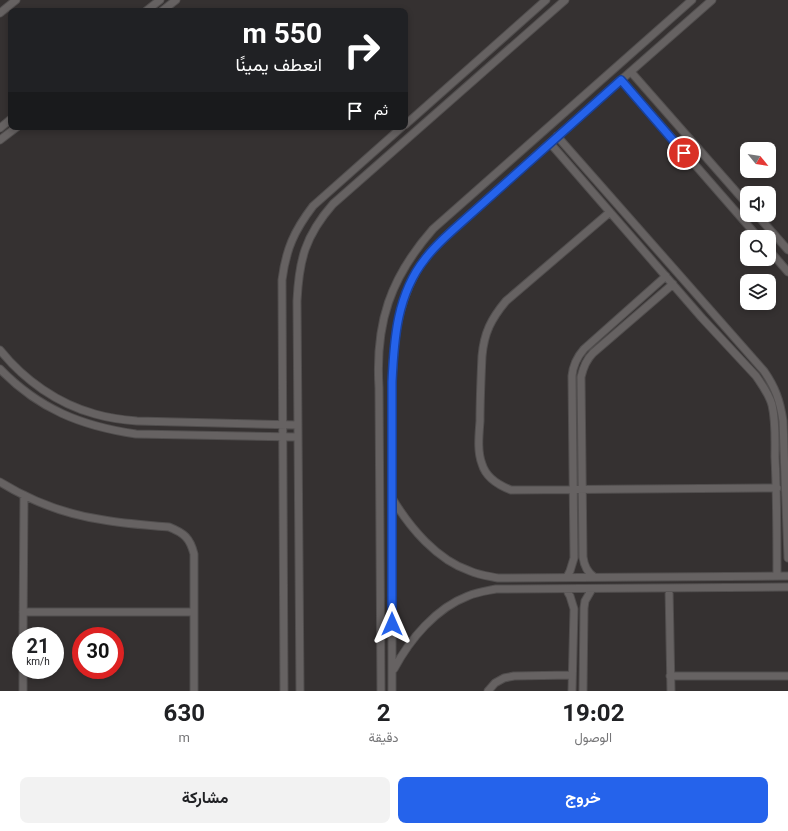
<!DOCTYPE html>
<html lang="ar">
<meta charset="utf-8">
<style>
:root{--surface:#fff;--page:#f2f2f2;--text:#202124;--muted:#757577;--accent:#2563eb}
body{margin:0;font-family:Georgia,Vazirmatn,serif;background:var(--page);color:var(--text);direction:rtl;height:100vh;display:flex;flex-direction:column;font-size:15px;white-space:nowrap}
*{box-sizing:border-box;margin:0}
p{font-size:13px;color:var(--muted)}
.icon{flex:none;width:22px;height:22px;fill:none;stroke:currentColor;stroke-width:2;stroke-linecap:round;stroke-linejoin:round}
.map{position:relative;height:691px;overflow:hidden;direction:ltr}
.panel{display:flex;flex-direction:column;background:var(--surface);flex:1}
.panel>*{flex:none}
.top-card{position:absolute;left:8px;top:8px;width:400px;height:122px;border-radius:8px;box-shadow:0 2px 6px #0003;direction:rtl;background:#202124;color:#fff;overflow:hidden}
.needle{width:26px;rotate:120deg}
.fabs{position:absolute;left:740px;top:142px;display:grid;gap:8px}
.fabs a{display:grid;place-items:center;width:36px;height:36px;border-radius:8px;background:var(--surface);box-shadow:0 2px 6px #0003;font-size:20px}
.speed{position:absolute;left:12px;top:627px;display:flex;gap:8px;font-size:20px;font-weight:700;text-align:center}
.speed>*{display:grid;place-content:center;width:52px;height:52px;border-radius:50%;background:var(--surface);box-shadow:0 2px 6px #0003;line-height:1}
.speed small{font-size:10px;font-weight:400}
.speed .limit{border:6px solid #d22;background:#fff;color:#111}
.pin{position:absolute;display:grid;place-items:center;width:34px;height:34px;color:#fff;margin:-17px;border:2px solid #fff;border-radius:50%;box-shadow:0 1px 4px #0007}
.me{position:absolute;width:44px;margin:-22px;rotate:0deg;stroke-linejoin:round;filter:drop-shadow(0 0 3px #0008)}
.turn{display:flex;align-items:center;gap:14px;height:84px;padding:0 20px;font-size:18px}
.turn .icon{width:52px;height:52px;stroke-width:2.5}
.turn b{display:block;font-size:28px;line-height:34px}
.then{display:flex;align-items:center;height:38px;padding:0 20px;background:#0003;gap:8px;font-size:15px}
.eta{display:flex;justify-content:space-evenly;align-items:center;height:68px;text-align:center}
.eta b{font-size:24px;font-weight:700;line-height:28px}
.cta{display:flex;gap:8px;margin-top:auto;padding:8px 20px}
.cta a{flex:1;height:46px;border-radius:8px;background:var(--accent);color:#fff;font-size:16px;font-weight:700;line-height:46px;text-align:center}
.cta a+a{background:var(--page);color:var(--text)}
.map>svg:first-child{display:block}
</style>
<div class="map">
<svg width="788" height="691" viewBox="0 0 788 691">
<rect width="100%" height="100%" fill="#353131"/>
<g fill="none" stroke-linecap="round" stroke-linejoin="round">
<g stroke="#514e4e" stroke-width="9">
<path id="minor" d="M146,11l14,-11
M162,11l14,-11
M0,13l16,-13
M631,72l116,132
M621,80l137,157
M405,125l141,-125
M0,128l11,-9
M557,136l207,235c11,16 16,29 19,50l5,137
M0,140l17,-13
M550,143l152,175 54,58c6,9 13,18 16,29 4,17 3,35 3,52 2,40 2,79 2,119
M610,212l-104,89c-15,18 -22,32 -24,55 -1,22 -2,43 -2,65 -1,14 -3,30 2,43 4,14 16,21 29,26l266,-2
M757,215l31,35
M769,250l19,22
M0,350c24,30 58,54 95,64 14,4 28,6 42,7l161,4
M0,369c39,40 81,57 136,65l162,3
M0,482c31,19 68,33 104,38 22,4 43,5 65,7 15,6 21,11 25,27v137
M392,498c18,30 45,62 78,73 9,4 18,5 28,7l290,-2
M567,577l3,-6 4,-13 -2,-182c1,-11 5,-19 12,-27l82,-73
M594,577c-7,-5 -10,-12 -11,-20l-2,-180c2,-9 5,-17 12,-24l80,-69
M669,588l2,103
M566,589l4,7 4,13 -2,82
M23,612h171
M23,636l1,-141
M394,669c16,-30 42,-61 74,-73 9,-4 18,-5 28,-7l292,-2
M23,670v21
M670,676h118
M284,691l-2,-411c4,-31 12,-49 31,-74l89,-79
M300,691l-3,-390c2,-41 8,-65 36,-97l232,-204
M381,691l-2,-303c-4,-65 11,-110 54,-159l259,-229
M392,691v-309c2,-39 4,-73 23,-108 12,-22 32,-39 51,-56 15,-13 30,-27 45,-40 66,-60 134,-119 201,-178
M488,691l7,-8 9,-5 10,-2 58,-1
M583,691l1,-83 1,-7 7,-12"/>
</g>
<use href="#minor" stroke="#666262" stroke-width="7"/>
</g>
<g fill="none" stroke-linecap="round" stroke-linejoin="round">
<g stroke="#184099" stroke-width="10">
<path id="route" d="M392,624v-242c2,-43 5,-88 33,-123 8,-11 18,-20 28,-29l168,-150 63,73"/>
</g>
<use href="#route" stroke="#2563eb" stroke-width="7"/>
</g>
</svg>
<div class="fabs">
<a><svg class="needle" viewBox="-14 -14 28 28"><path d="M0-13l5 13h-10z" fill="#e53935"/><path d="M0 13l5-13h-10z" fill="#757577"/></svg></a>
<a><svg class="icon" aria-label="sound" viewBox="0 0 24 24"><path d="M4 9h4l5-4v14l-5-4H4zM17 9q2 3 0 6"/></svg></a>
<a><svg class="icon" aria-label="search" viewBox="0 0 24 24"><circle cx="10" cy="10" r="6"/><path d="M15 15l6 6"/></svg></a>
<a><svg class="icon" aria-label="layers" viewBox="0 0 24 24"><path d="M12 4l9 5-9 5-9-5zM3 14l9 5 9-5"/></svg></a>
</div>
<div class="speed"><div>21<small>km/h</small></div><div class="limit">30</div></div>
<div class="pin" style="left:684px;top:153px;background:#d93025"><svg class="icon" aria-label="arrive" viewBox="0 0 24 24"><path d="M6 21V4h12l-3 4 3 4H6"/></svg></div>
<svg class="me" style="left:392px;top:624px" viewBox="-20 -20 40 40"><path d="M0-17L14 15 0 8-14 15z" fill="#2563eb" stroke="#fff" stroke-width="4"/></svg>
<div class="top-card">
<div class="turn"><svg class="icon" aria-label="right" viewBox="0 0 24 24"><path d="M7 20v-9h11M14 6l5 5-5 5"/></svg><div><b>550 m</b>انعطف يمينًا</div></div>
<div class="then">ثم<svg class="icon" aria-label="arrive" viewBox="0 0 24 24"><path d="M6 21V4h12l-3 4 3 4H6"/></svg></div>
</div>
</div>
<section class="panel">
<div class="eta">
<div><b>19:02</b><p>الوصول</p></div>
<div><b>2</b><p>دقيقة</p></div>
<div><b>630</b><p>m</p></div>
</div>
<div class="cta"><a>خروج</a><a>مشاركة</a></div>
</section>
